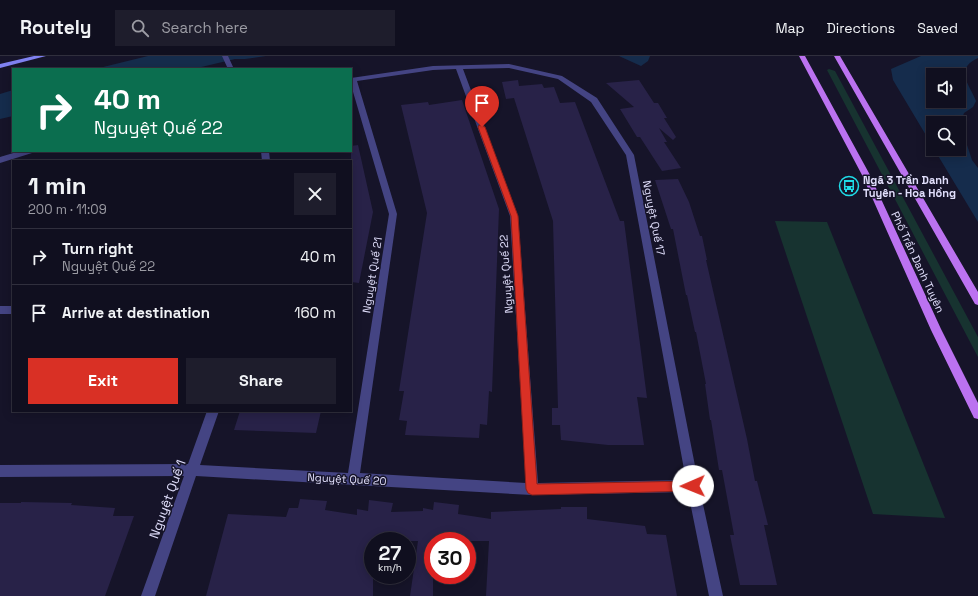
<!DOCTYPE html>
<meta charset="utf-8">
<style>
:root{--surface:#100f1f;--page:#1e1d2c;--text:#f1f3f6;--muted:#9c9ca4;--line:#302f3d;--accent:#d93025}
body{margin:0;font-family:"Space Grotesk",sans-serif;background:var(--page);color:var(--text);height:100vh;display:flex;flex-direction:column;font-size:15px;white-space:nowrap}
*{box-sizing:border-box;margin:0}
p{font-size:13px;color:var(--muted)}
.icon{flex:none;width:22px;height:22px;fill:none;stroke:currentColor;stroke-width:2;stroke-linecap:round;stroke-linejoin:round}
.map{position:relative;flex:1;overflow:hidden}
.details{position:absolute;left:12px;top:104px;width:340px;height:252px;display:flex;flex-direction:column;background:var(--surface);border-radius:0px;box-shadow:0 2px 10px #0003,0 0 0 1px var(--line)}
.details>*{flex:none}
.guide{position:absolute;left:12px;top:12px;width:340px;height:84px;border-radius:0px;box-shadow:0 2px 10px #0003,0 0 0 1px var(--line);background:#0b6e4f;color:#fff;overflow:hidden}
.fabs{position:absolute;left:926px;top:12px;display:grid;gap:8px}
.fabs a{display:grid;place-items:center;width:40px;height:40px;border-radius:0px;background:var(--surface);box-shadow:0 2px 10px #0003,0 0 0 1px var(--line);font-size:20px}
.speed{position:absolute;left:364px;top:476px;display:flex;gap:8px;font-size:20px;font-weight:700;text-align:center}
.speed>*{display:grid;place-content:center;width:52px;height:52px;border-radius:50%;background:var(--surface);box-shadow:0 2px 10px #0003,0 0 0 1px var(--line);line-height:1}
.speed small{font-size:10px;font-weight:400}
.speed .limit{border:6px solid #d22;background:#fff;color:#111}
.pin{position:absolute;display:grid;place-items:center;width:34px;height:34px;color:#fff;margin:-41px -17px;border-radius:50% 50% 50% 0;rotate:-45deg;box-shadow:0 0 4px #0007}
.pin .icon{rotate:45deg}
.me{position:absolute;width:44px;margin:-22px;rotate:269deg;stroke-linejoin:round;filter:drop-shadow(0 0 3px #0008)}
.turn{display:flex;align-items:center;gap:14px;height:84px;padding:0 16px;font-size:18px}
.turn .icon{width:52px;height:52px;stroke-width:2.5}
.turn b{display:block;font-size:28px;line-height:34px}
.round{display:grid;place-items:center;flex:none;width:42px;height:42px;border-radius:0px;background:var(--page)}
.headline{display:flex;align-items:center;justify-content:space-between;height:68px;padding:0 16px}
h1{font-size:24px;font-weight:600;line-height:30px}
.action{display:flex;gap:8px;margin-top:auto;padding:8px 16px}
.action a{flex:1;height:46px;border-radius:0px;background:var(--accent);color:#fff;font-size:16px;font-weight:600;line-height:46px;text-align:center}
.action a+a{background:var(--page);color:var(--text)}
ul{padding:0;list-style:none}
li{display:flex;align-items:center;gap:12px;height:56px;padding:0 16px;border-top:1px solid var(--line)}
li div{flex:1}
li b{display:block;font-size:15px}
li em{font-style:normal}
header{display:flex;align-items:center;gap:24px;box-sizing:border-box;height:56px;padding:0 20px;background:var(--surface);border-bottom:1px solid var(--line)}
header strong{font-size:19px}
nav{display:flex;gap:22px;margin-inline-start:auto;font-size:14px}
.search{width:280px;height:36px;background:var(--page);display:flex;align-items:center;gap:10px;box-sizing:border-box;padding:0 14px;border-radius:0px;color:var(--muted);font-size:15px}
.map>svg:first-child{display:block}
</style>
<header>
<strong>Routely</strong>
<div class="search"><svg class="icon" aria-label="search" viewBox="0 0 24 24"><circle cx="10" cy="10" r="6"/><path d="M15 15l6 6"/></svg>Search here</div>
<nav><a>Map</a><a>Directions</a><a>Saved</a></nav>
</header>
<div class="map">
<svg width="978" height="540" viewBox="0 0 978 540">
<rect width="100%" height="100%" fill="#161429"/>
<path fill="#173330" d="M829,13l6,2 143,266v20l-151,-287z
M775,165l52,1 118,296 -72,-4z"/>
<path fill="#152c4c" fill-rule="evenodd" d="M148,0h118l-21,3h-10l-42,10h-98z
M619,0h31l-2,5 -7,5z
M921,0h57v2c-24,11 -9,26 -2,43l-3,6 -9,6 -4,11 12,36 6,8v54l-44,-73h25v-26h-26v24l-40,-67 -2,-11zM933,19h26v26h-26z
M13,34v26l-13,3v-25z"/>
<path fill="#282248" d="M518,24l1,6 23,-2 2,4 10,-1 6,16 15,-1 45,119h4l23,177 -10,-1 7,48h-36l-47,-5 -1,-15h-8v-17h6l-5,-187 -39,-123 -8,1 -4,-17z
M639,24l15,23h4l9,15h-3l12,19 -3,3 -14,-12 8,14h-3l17,26 -19,3 -22,-34h-3l-17,-28 14,-2 -28,-24z
M462,44l37,109 -7,183 -3,-1 -2,34 -7,-1 -1,14 -74,-3 2,-14 -8,-1 5,-29h-5l28,-178 -26,-108 27,-3 1,3z
M358,89l15,67 -14,71 -8,-1v-136z
M678,123l11,23 11,34h2l5,24h-1l41,179 8,42h2l11,44h-4l13,60h-37l-10,-50h4l-12,-65h-3l-8,-50h-1l-5,-36h1l-10,-52h-1l-8,-37h-1l-13,-66h-2l-16,-49z
M240,355h81l-5,22 -82,-3z
M300,443l27,2 -2,9 32,5v-6l11,2 1,-11 24,3 -2,9 32,-1v-3l10,2 1,-8 25,3 -1,9 33,5v-7l70,-3v-2h26v12l58,7 2,8 19,1 11,61h-191l3,-55h-56v55h-23l8,-55h-45v55h-167l22,-82 58,3 3,-9h9z
M21,446l51,1 -1,2 44,3 -2,8h21l-29,80h-105v-93h21z"/>
<g fill="none" stroke-linecap="round" stroke-linejoin="round">
<path fill="#444483" fill-rule="evenodd" d="M222,0h6l6,13h-6z
M509,8l53,12 35,22 37,57 65,331 24,110h-14l-21,-104 -156,3 -336,-19 -41,120h-14l43,-120 -184,1v-12l188,-1 19,-53h12l-19,54 148,8 41,-259 -38,-129v-7l82,-12zM509,12l49,11 33,23 35,53 60,325 -148,3 -20,-267 -55,-147zM456,13l54,147 16,267 -166,-10 37,-259 -40,-133 76,-11z
M20,95h13l-1,2 -32,10v-6z
M261,95h8l1,10h-8z
M0,250h13v8h-13z"/>
<path fill="#8082f2" fill-rule="evenodd" d="M34,0h12l-46,12v-4z"/>
<path fill="#bb72f0" fill-rule="evenodd" d="M799,0h6l65,119 71,154 37,74v16l-4,-1 -43,-88 -69,-155z
M834,0h6l138,236v13l-3,-1z"/>
</g>
<path fill="#d93025" stroke="#8d1f18" d="M479,69h3l3,2 33,89 19,268 156,-3 4,1 2,4 -2,4 -4,1 -161,4 -4,-2 -2,-4 -15,-273 -33,-89z"/>
<defs>
<g id="bus-ring" transform="scale(1)"><circle r="9.5" fill="#161429" stroke="#1fdce8" stroke-width="1.5"/><path d="M-5-6H5V4H4V6H2V4H-2V6H-4V4H-5ZM-3.5-4V0h7V-4ZM-3.5 1.2v1.5H-2V1.2ZM2 1.2v1.5H3.5V1.2Z" fill="#1fdce8"/></g>
</defs>
<g fill-rule="evenodd">
<use href="#bus-ring" x="849" y="130"/>
</g>
<g text-anchor="middle" stroke-width="3" stroke-linejoin="round" paint-order="stroke">
<g font-size="11" font-weight="bold" fill="#e1dffc" stroke="#161429" text-anchor="start">
<text x="863" y="128">Ngã 3 Trần Danh<tspan x="863" dy="13">Tuyên - Hoa Hồng</tspan></text>
</g>
<g font-size="11" fill="#e1dffc" stroke="#161429">
<text transform="translate(654 162) rotate(79)" y="4">Nguyệt Quế 17</text>
<text transform="translate(918 206) rotate(65)" y="4">Phố Trần Danh Tuyên</text>
<text transform="translate(506 218) rotate(-94)" y="4">Nguyệt Quế 22</text>
<text transform="translate(372 219) rotate(-81)" y="4">Nguyệt Quế 21</text>
<text transform="translate(347 423) rotate(3)" y="4">Nguyệt Quế 20</text>
</g>
<g font-size="13" fill="#e1dffc" stroke="#161429">
<text transform="translate(167 443) rotate(-70)" y="5">Nguyệt Quế 1</text>
</g>
</g>
</svg>
<div class="fabs">
<a><svg class="icon" aria-label="sound" viewBox="0 0 24 24"><path d="M4 9h4l5-4v14l-5-4H4zM17 9q2 3 0 6"/></svg></a>
<a><svg class="icon" aria-label="search" viewBox="0 0 24 24"><circle cx="10" cy="10" r="6"/><path d="M15 15l6 6"/></svg></a>
</div>
<div class="speed"><div>27<small>km/h</small></div><div class="limit">30</div></div>
<div class="pin" style="left:482px;top:71px;background:#d93025"><svg class="icon" aria-label="arrive" viewBox="0 0 24 24"><path d="M6 21V4h12l-3 4 3 4H6"/></svg></div>
<svg class="me" style="left:693px;top:430px" viewBox="-20 -20 40 40"><circle r="19" fill="#fff"/><path d="M0-13L10 11 0 6-10 11z" fill="#d93025"/></svg>
<div class="guide">
<div class="turn"><svg class="icon" aria-label="right" viewBox="0 0 24 24"><path d="M7 20v-9h11M14 6l5 5-5 5"/></svg><div><b>40 m</b>Nguyệt Quế 22</div></div>
</div>
<section class="details">
<div class="headline"><div><h1>1 min</h1><p>200 m · 11:09</p></div><a class="round"><svg class="icon" aria-label="close" viewBox="0 0 24 24"><path d="M6 6l12 12M18 6L6 18"/></svg></a></div>
<ul>
<li><svg class="icon" aria-label="right" viewBox="0 0 24 24"><path d="M7 20v-9h11M14 6l5 5-5 5"/></svg><div><b>Turn right</b><p>Nguyệt Quế 22</p></div><em>40 m</em></li>
<li><svg class="icon" aria-label="arrive" viewBox="0 0 24 24"><path d="M6 21V4h12l-3 4 3 4H6"/></svg><div><b>Arrive at destination</b></div><em>160 m</em></li>
</ul>
<div class="action"><a>Exit</a><a>Share</a></div>
</section>
</div>
